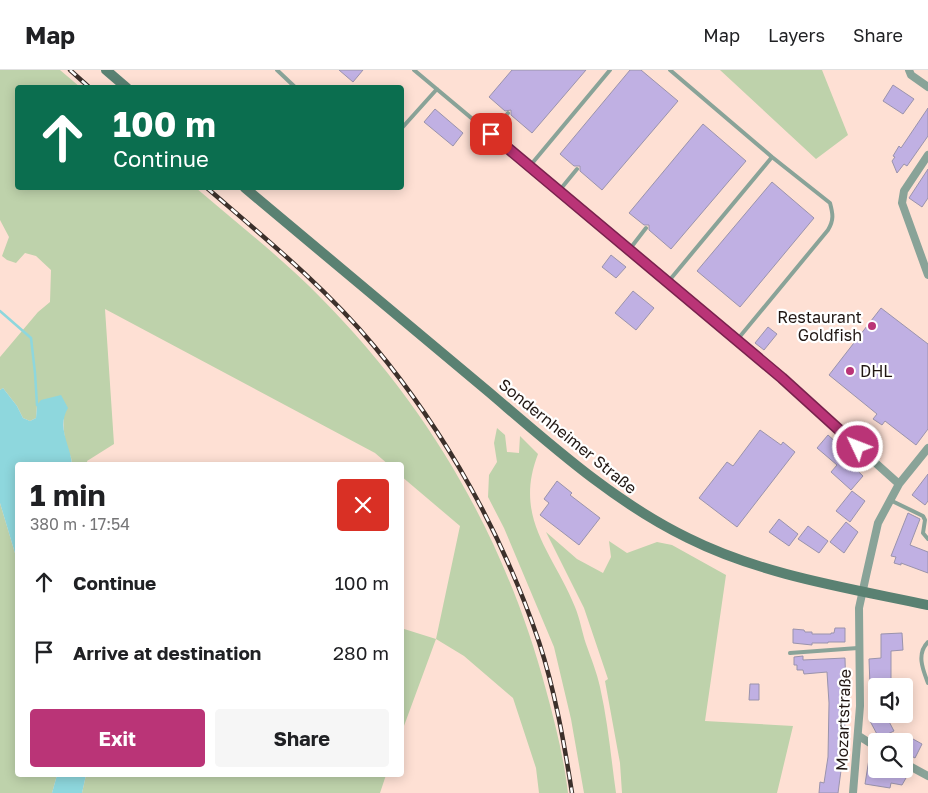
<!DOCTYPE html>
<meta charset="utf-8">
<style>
:root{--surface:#fff;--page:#f6f6f6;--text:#202124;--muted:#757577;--line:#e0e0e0;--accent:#ba3477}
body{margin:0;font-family:"Golos Text",sans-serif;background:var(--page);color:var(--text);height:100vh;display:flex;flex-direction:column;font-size:19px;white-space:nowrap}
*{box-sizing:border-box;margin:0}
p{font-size:16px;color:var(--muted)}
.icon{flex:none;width:28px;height:28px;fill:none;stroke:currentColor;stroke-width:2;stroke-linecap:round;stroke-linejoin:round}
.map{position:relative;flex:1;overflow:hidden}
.panel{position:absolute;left:15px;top:392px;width:389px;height:315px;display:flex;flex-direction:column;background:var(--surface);border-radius:5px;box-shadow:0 2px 12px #0003}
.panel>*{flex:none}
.guide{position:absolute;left:15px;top:15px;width:389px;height:105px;border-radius:5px;box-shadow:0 2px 12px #0003;background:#0b6e4f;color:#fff;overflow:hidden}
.tools{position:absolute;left:868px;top:608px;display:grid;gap:10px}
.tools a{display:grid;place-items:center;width:45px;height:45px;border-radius:5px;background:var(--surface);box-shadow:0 2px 12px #0003;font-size:25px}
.pin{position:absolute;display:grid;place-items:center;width:42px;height:42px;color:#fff;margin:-21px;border-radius:10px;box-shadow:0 2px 8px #0006}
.me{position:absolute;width:55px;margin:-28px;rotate:313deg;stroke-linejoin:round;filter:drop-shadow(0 0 4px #0008)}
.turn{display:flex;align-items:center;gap:18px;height:105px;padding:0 15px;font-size:22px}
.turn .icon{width:65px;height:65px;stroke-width:2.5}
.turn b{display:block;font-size:35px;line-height:42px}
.round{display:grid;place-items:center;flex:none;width:52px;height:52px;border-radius:5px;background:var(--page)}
.summary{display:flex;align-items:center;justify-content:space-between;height:85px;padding:0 15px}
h1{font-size:30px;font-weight:700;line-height:38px}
.cta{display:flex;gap:10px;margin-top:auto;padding:10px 15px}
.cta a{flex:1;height:58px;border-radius:5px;background:var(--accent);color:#fff;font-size:20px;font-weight:700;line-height:58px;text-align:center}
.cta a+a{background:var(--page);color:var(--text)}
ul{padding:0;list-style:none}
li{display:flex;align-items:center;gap:15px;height:70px;padding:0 15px}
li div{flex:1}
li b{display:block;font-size:19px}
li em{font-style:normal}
header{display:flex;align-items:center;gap:30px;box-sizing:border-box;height:70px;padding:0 25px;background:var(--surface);border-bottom:1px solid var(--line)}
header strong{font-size:24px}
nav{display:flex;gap:28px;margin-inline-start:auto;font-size:18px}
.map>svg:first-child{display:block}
</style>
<header>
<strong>Map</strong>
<nav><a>Map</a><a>Layers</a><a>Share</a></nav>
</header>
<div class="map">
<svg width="928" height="723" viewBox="0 0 928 723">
<rect width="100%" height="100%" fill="#fee0d4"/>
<path fill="#bed2ab" d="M0,0h60l20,17 -62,1v100h178c42,36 86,70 125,110 109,110 185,242 225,392 9,33 18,68 22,103h-29l-3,-25 -23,-70 -49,-42 -28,-17 -35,95v-106l35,11 24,-113 -59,-50v-11h-12l-14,-12 -270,-144 9,135 -27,17 1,4h-16c0,-7 -2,-10 -5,-16 -3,-11 -4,-24 -3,-34l-27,-10 -1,13 -6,3 -7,-3 -6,-12 -14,-18 -3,2v-33l38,-45 12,-10 1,-32 -15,-14 -11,-3 -9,10 -9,-3 -5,-4 7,-19 -9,-17z
M720,0h102l26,65 -32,24z
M497,358l8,7 2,17 12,1 1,-17 18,18c-25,65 15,98 37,153 5,12 7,25 11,37 5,14 11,29 14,43 8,35 11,71 16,106h-32l-13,-74 -17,-72 -50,-119 -16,-31 1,-22 8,-13 -3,-19z
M0,433l17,57 1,215h39l-5,18h-52z
M546,462l31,27 26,14 8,-16 -2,-16 18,12 30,-11 15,3 54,30 -21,146 88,5 -16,67h-155l-2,-30 -15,-82 3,-2 -24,-71z
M86,705h300l-6,18h-298z"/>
<path fill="#8ed7dd" d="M3,318l14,18 6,12 7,3 6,-3 1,-13 4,-5 20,-5 7,13c-12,20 3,38 4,57h-54l-1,95 -17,-57v-113z
M57,705h29l-4,18h-30z"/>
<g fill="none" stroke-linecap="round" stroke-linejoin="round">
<path stroke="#8ed7dd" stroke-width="2.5" d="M0,241l31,27 4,35 2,32"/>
</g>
<path fill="#c0b0e3" stroke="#9a93ac" d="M339,0h24l-10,12z
M512,0h74l-54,63 -21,-18v-5l-6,1 -16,-14z
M630,0h11l37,31 -76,89 -22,-19v-5h-6l-14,-12z
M893,15l21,14 -11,15 -20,-13z
M928,38v28l-21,30 -3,-2 -7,9 -5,-12 3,-4 -2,-1 6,-10 2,2z
M435,39l28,24 -10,13 -29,-24z
M703,54l43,37 -75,88 -22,-19v-5h-5l-15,-12z
M928,99v29l-6,9 -13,-9z
M772,112l42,36 -74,89 -43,-36z
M611,185l15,12 -10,11 -14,-11z
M633,221l21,17 -18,22 -21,-17z
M881,238l47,36v85l-12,16 -31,-24 -3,4 -9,-6 4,-5 -48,-39z
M768,257l9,7 -13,16 -9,-7z
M760,360l21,15 2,-3 12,10 -58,75 -38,-29 28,-36 6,4z
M828,365l19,17 -4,5 20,19 -12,14 -20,-18 6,-7 -20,-17z
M928,404v27l-3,4 -13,-10z
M557,411l15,12 -2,2 30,23 -21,27 -39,-30 9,-12 -5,-4z
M852,421l13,10 -15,21 -14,-11z
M908,443l12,6 -10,26 18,7v21l-27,-10v2l-7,-2 2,-6 -5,-1z
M779,449l19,15 -9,12 -20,-14z
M846,452l12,10 -14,21 -14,-11z
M808,456l20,15 -9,12 -21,-14z
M835,558h10v14h-17v1h-16v2l-19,-2v-14l11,1 1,2h7v2h19v-1h3z
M902,563l1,17 -12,1v28h-4v7h-17l-1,-27 12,-1v-24z
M803,586v4l42,-2 1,38 -2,52 -6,45h-19l1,-11 4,1 4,-26 1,-54 -2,-31 -23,2 -1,-4h-6v-5h-3v-8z
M750,614h9v16h-10z
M885,644l9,17 -15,7 -9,-17z
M904,664l18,10 -7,14 -11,-6z
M869,689l7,1v9h17l-1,5 14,4 -4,7 -11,-2 -1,5 -25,-4z"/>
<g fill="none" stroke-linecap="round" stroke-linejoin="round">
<path stroke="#89a398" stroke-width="4" d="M277,0l19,18
M414,0l349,292
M670,0l102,87 58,46c3,11 4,17 -2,27l-91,110
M401,59l36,-40
M491,65l17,-22
M529,97l81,-97
M559,121l18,-22
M629,180l17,-22
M668,212l104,-125
M890,430l33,16 2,4 -2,13 5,6
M928,572c-12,12 -5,28 0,41
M790,583l68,-5"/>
<path stroke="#89a398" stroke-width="8" d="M909,0l2,5 17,12
M928,85l-24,36 -2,12 26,72
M763,292l136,122
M859,666l17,11
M904,693l24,13
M853,723l7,-87 -1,-98 7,-32 12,-53 21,-39 29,-36"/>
<path stroke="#5a8172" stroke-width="10" d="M106,0l21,18
M245,118c82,68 163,137 245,205 62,53 124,109 198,145 74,37 160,50 240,67"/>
<g stroke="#3c302b" stroke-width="4.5">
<path id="rail" d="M70,0l20,18
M207,118c58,50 118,99 167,158 72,87 129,189 165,296 16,49 25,100 33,151"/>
</g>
<use href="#rail" stroke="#fff" stroke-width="2.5" stroke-dasharray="8" stroke-linecap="butt"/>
</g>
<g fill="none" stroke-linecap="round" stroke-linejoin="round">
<g stroke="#79224d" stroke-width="12">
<path id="route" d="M491,64l291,244 76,69"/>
</g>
<use href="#route" stroke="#ba3477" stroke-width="9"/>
</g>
<g fill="#ba3477" stroke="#fff" stroke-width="2">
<circle cx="872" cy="256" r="5"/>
<circle cx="850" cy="301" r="5"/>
</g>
<g text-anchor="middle" stroke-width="4.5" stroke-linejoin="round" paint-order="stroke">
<g font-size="16" fill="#211713" stroke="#fff" text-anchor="end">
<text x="862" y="253">Restaurant<tspan x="862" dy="18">Goldfish</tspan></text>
<text x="860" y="307" text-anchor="start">DHL</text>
</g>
<g font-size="16" fill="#211713" stroke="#fff">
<text transform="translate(568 366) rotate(39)" y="6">Sondernheimer Straße</text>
<text transform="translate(843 650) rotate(-88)" y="6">Mozartstraße</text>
</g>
</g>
</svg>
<div class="tools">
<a><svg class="icon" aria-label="sound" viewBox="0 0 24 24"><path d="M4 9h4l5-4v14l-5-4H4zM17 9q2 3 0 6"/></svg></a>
<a><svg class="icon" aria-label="search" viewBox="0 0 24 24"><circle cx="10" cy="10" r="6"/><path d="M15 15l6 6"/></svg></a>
</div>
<div class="pin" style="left:491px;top:64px;background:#d93025"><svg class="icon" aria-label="arrive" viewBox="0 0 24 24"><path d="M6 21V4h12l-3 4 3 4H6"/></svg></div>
<svg class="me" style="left:858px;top:377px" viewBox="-20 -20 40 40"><circle r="17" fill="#ba3477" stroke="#fff" stroke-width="3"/><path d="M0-11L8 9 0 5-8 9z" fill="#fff"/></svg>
<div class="guide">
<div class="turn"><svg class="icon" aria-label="ahead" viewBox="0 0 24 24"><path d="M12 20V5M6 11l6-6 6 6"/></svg><div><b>100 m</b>Continue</div></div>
</div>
<section class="panel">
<div class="summary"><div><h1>1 min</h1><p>380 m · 17:54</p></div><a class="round" style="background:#d93025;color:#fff"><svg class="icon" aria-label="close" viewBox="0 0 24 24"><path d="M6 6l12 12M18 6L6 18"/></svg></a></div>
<ul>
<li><svg class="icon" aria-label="ahead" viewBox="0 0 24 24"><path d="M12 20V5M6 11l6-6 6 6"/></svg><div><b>Continue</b></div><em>100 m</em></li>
<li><svg class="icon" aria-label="arrive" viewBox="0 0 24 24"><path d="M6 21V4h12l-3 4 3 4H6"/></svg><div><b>Arrive at destination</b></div><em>280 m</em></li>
</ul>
<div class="cta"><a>Exit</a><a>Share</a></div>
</section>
</div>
